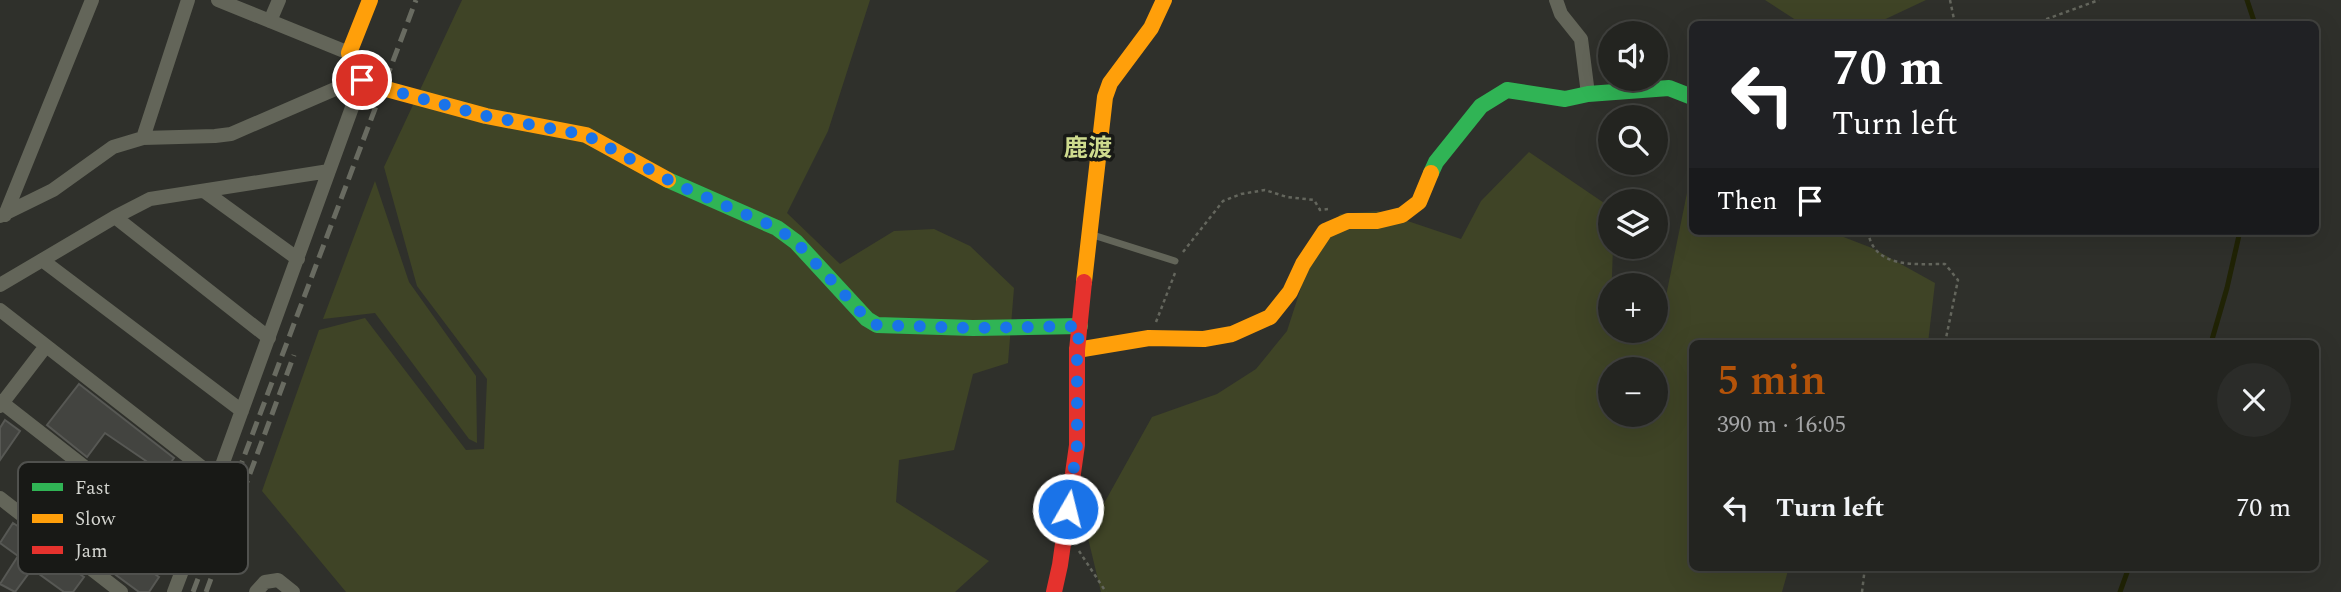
<!DOCTYPE html>
<meta charset="utf-8">
<style>
:root{--surface:#232420;--page:#2b2c29;--text:#f1f3f6;--muted:#a3a4a5;--line:#40413e;--accent:#b45309}
body{margin:0;font-family:Spectral,"Noto Sans JP",serif;background:var(--page);color:var(--text);height:100vh;display:flex;flex-direction:column;font-size:26px;white-space:nowrap}
*{box-sizing:border-box;margin:0}
p{font-size:23px;color:var(--muted)}
.icon{flex:none;width:38px;height:38px;fill:none;stroke:currentColor;stroke-width:2;stroke-linecap:round;stroke-linejoin:round}
.map{position:relative;flex:1;overflow:hidden}
.side{position:absolute;left:1689px;top:340px;width:630px;height:231px;display:flex;flex-direction:column;background:var(--surface);border-radius:10px;box-shadow:0 7px 28px #0002,0 0 0 2px var(--line)}
.side>*{flex:none}
.guide{position:absolute;left:1689px;top:21px;width:630px;height:214px;border-radius:10px;box-shadow:0 7px 28px #0002,0 0 0 2px var(--line);background:#202124;color:#fff;overflow:hidden}
.tools{position:absolute;left:1598px;top:21px;display:grid;gap:14px}
.tools a{display:grid;place-items:center;width:70px;height:70px;border-radius:50%;background:var(--surface);box-shadow:0 7px 28px #0002,0 0 0 2px var(--line);font-size:35px}
.pin{position:absolute;display:grid;place-items:center;width:60px;height:60px;color:#fff;margin:-30px;border:4px solid #fff;border-radius:50%;box-shadow:0 2px 7px #0007}
.me{position:absolute;width:77px;margin:-38px;rotate:8deg;stroke-linejoin:round;filter:drop-shadow(0 0 5px #0008)}
.turn{display:flex;align-items:center;gap:24px;height:147px;padding:0 28px;font-size:32px}
.turn .icon{width:91px;height:91px;stroke-width:2.5}
.turn b{display:block;font-size:49px;line-height:60px}
.then{display:flex;align-items:center;height:66px;padding:0 28px;background:#0003;gap:14px;font-size:26px}
.round{display:grid;place-items:center;flex:none;width:74px;height:74px;border-radius:37px;background:var(--page)}
.overview{display:flex;align-items:center;justify-content:space-between;height:119px;padding:0 28px}
h1{font-size:42px;font-weight:600;line-height:52px;color:var(--accent)}
ul{padding:0;list-style:none}
li{display:flex;align-items:center;gap:21px;height:98px;padding:0 28px}
li div{flex:1}
li b{display:block;font-size:26px}
li em{font-style:normal}
.map>svg:first-child{display:block}
</style>
<div class="map">
<svg width="2341" height="592" viewBox="0 0 2341 592">
<rect width="100%" height="100%" fill="#2f302b"/>
<path fill="#3f4426" fill-rule="evenodd" d="M462,0h408l-42,131 -41,82 53,51 54,-33 40,-2 36,17 44,42 -6,75 -35,11 -19,76 -55,10 -3,42 93,59 -34,31h-609l-84,-101 57,-161 46,-12 101,132 18,-1 3,-70 -70,-93 -33,-119z
M1765,0h161l-51,24h-73z
M1529,152l81,55v40h3l-3,84h46v-27l9,-3 22,-108 5,-3v41h136l44,17 63,35 -7,60h-236v224h97l-7,25h-681l-14,-58 65,-117 65,-23 39,-25 31,-38 22,-68 31,-49 38,-3 83,28 20,-38zM1610,369h46v46h-46z
M375,181l34,101 67,94 1,67 -8,-4 -94,-126 -52,6z"/>
<g fill="none" stroke-linecap="round" stroke-linejoin="round">
<path stroke="#202305" stroke-width="5" d="M2247,0l8,24
M2211,343l16,-55 13,-57
M2120,592l9,-25"/>
</g>
<path fill="#434440" stroke="#575854" stroke-width="2" d="M79,384l95,74 -17,23 27,20 -14,20 -43,-33 19,-27 -41,-28 -18,24 -40,-32z
M5,420l15,11 -20,29v-32z
M65,464l11,8 -2,3 3,4 37,26 2,-2 51,41 -18,26 10,7 -10,15h-10l-38,-28 19,-27 -20,-14 -10,14 -19,-14 -8,12 -15,-12 3,-5 -27,-19 14,-20 11,8z
M13,523l23,15 16,12v5l32,22 -11,15h-9l-32,-23 -17,23 -15,-8 18,-28 -18,-13z"/>
<g fill="none" stroke-linecap="round" stroke-linejoin="round">
<path stroke="#64665d" stroke-width="2.5" stroke-dasharray="3.5 3.5" stroke-linecap="butt" d="M1950,0l5,24
M2033,24l66,-24
M1868,231c5,38 48,33 77,33l13,16 -13,63
M1183,252l40,-51 18,-7 24,-4 22,7 27,3 6,10 8,-1
M1156,322l19,-49
M1079,551l27,41
M1862,592l3,-25"/>
<path stroke="#636559" stroke-width="7" d="M1093,235l82,26"/>
<path stroke="#636559" stroke-width="14" d="M218,0l131,53
M1556,0l5,14 20,25 7,55
M270,21l9,-21
M143,138l45,-138
M204,191l94,68
M5,215l87,-215
M0,216l53,-26 60,-43 30,-9 72,-2 16,-2 111,-48 20,-6
M115,217l154,121
M42,260l200,151
M0,285l115,-68 35,-18 179,-28
M0,310l217,169
M0,401l191,149
M0,406l46,-60
M0,498l121,94
M174,592l43,-113 145,-399
M256,592l9,-10 13,-2 15,12"/>
<path stroke="#30b455" stroke-width="16" d="M1431,173l5,-11 45,-56 26,-16 58,9 23,-5 81,-6 23,9
M668,180l109,48 19,14 71,77 10,6 96,3 107,-2"/>
<path stroke="#ff9f0a" stroke-width="16" d="M370,0l-21,53 4,15 9,12 28,10 96,26 100,19 82,45
M1084,282l21,-185 5,-14 41,-55 13,-28
M1077,350l72,-12 55,1 28,-5 38,-17 20,-25 13,-28 22,-33 23,-10h29l25,-6 17,-13 12,-29"/>
<path stroke="#e5322d" stroke-width="16" d="M1054,592l6,-27 17,-120v-95l7,-68"/>
<path stroke="#696b61" stroke-width="5" stroke-dasharray="14 7" stroke-linecap="butt" d="M193,592l223,-592
M206,592l88,-237"/>
</g>
<g fill="none" stroke-linecap="round" stroke-linejoin="round">
<path stroke="#1a73e8" stroke-width="12" stroke-dasharray="0 21.6" d="M362,80l28,10 96,26 100,19 92,50 99,43 19,14 71,77 10,6 96,3 107,-2 -3,24v95l-9,64"/>
</g>
<g text-anchor="middle" stroke-width="7" stroke-linejoin="round" paint-order="stroke">
<g font-size="24" font-weight="bold" fill="#cedb8e" stroke="#181916">
<text x="1088" y="156">鹿渡</text>
</g>
</g>
<rect x="18" y="462" width="230" height="112" rx="10" fill="#181916" stroke="#50514e" stroke-width="2"/>
<rect x="32" y="483" width="31" height="8" fill="#30b455"/>
<rect x="32" y="514" width="31" height="9" fill="#ff9f0a"/>
<rect x="32" y="546" width="31" height="8" fill="#e5322d"/>
<g font-size="19" fill="#d3d4cf">
<text x="75" y="494">Fast</text>
<text x="75" y="525">Slow</text>
<text x="75" y="557">Jam</text>
</g>
</svg>
<div class="tools">
<a><svg class="icon" aria-label="sound" viewBox="0 0 24 24"><path d="M4 9h4l5-4v14l-5-4H4zM17 9q2 3 0 6"/></svg></a>
<a><svg class="icon" aria-label="search" viewBox="0 0 24 24"><circle cx="10" cy="10" r="6"/><path d="M15 15l6 6"/></svg></a>
<a><svg class="icon" aria-label="layers" viewBox="0 0 24 24"><path d="M12 4l9 5-9 5-9-5zM3 14l9 5 9-5"/></svg></a>
<a>+</a>
<a>−</a>
</div>
<div class="pin" style="left:362px;top:80px;background:#d93025"><svg class="icon" aria-label="arrive" viewBox="0 0 24 24"><path d="M6 21V4h12l-3 4 3 4H6"/></svg></div>
<svg class="me" style="left:1068px;top:509px" viewBox="-20 -20 40 40"><circle r="17" fill="#1a73e8" stroke="#fff" stroke-width="3"/><path d="M0-11L8 9 0 5-8 9z" fill="#fff"/></svg>
<div class="guide">
<div class="turn"><svg class="icon" aria-label="left" viewBox="0 0 24 24"><path d="M17 20v-9H6M10 6l-5 5 5 5"/></svg><div><b>70 m</b>Turn left</div></div>
<div class="then">Then<svg class="icon" aria-label="arrive" viewBox="0 0 24 24"><path d="M6 21V4h12l-3 4 3 4H6"/></svg></div>
</div>
<section class="side">
<div class="overview"><div><h1>5 min</h1><p>390 m · 16:05</p></div><a class="round"><svg class="icon" aria-label="close" viewBox="0 0 24 24"><path d="M6 6l12 12M18 6L6 18"/></svg></a></div>
<ul>
<li><svg class="icon" aria-label="left" viewBox="0 0 24 24"><path d="M17 20v-9H6M10 6l-5 5 5 5"/></svg><div><b>Turn left</b></div><em>70 m</em></li>
</ul>
</section>
</div>
